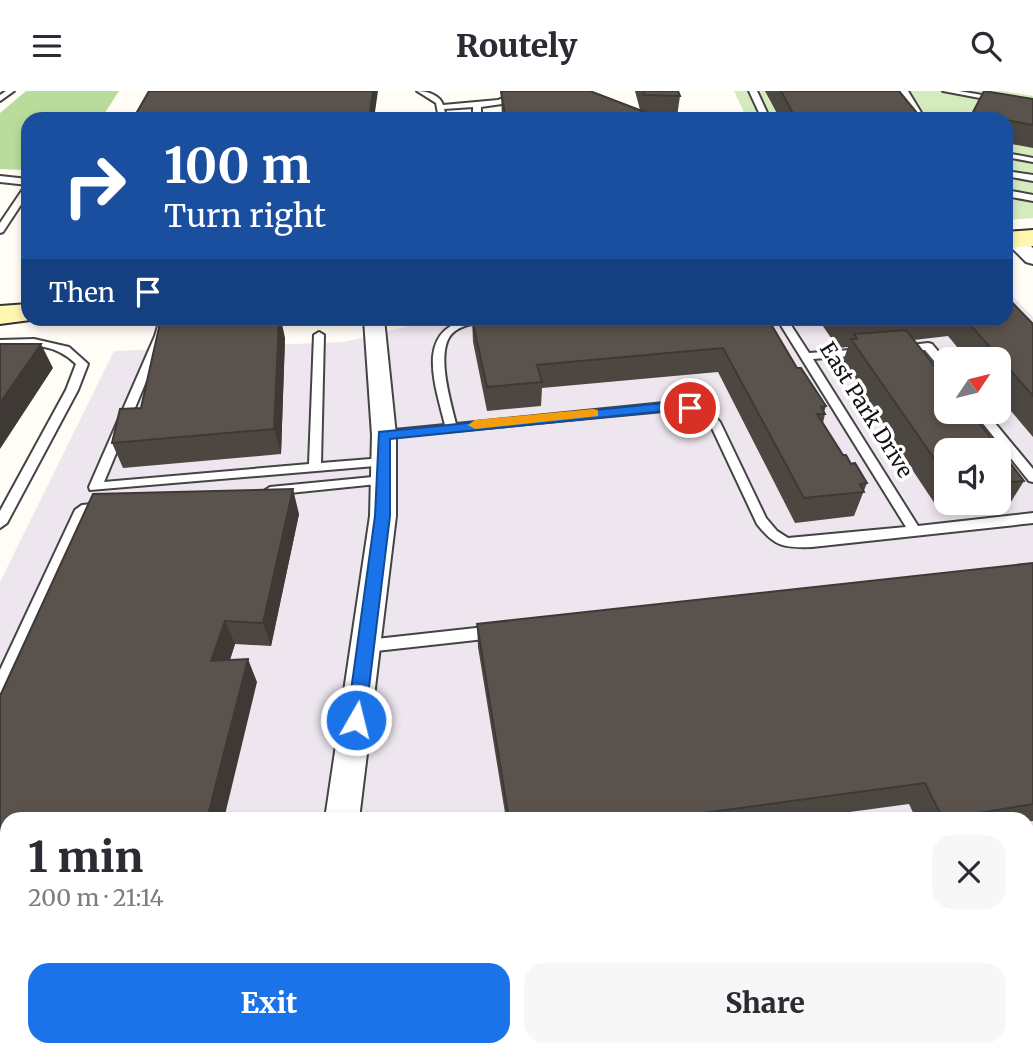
<!DOCTYPE html>
<meta charset="utf-8">
<style>
:root{--surface:#fff;--page:#f7f7f7;--text:#2b2b33;--muted:#7c7c81;--accent:#1a73e8}
body{margin:0;font-family:Merriweather,serif;background:var(--page);color:var(--text);height:100vh;display:flex;flex-direction:column;font-size:26px;white-space:nowrap}
*{box-sizing:border-box;margin:0}
p{font-size:23px;color:var(--muted)}
.icon{flex:none;width:38px;height:38px;fill:none;stroke:currentColor;stroke-width:2;stroke-linecap:round;stroke-linejoin:round}
.map{position:relative;flex:1;overflow:hidden}
.side{position:absolute;left:0px;top:721px;width:1034px;height:245px;display:flex;flex-direction:column;background:var(--surface);border-radius:21px 21px 0 0;box-shadow:0 4px 10px #0003}
.side>*{flex:none}
.banner{position:absolute;left:21px;top:21px;width:992px;height:214px;border-radius:21px;box-shadow:0 4px 10px #0003;background:#1a4fa0;color:#fff;overflow:hidden}
.needle{width:46px;rotate:55deg}
.buttons{position:absolute;left:934px;top:256px;display:grid;gap:14px}
.buttons a{display:grid;place-items:center;width:77px;height:77px;border-radius:14px;background:var(--surface);box-shadow:0 4px 10px #0003;font-size:35px}
.pin{position:absolute;display:grid;place-items:center;width:60px;height:60px;color:#fff;margin:-30px;border:4px solid #fff;border-radius:50%;box-shadow:0 2px 7px #0007}
.me{position:absolute;width:77px;margin:-38px;rotate:8deg;stroke-linejoin:round;filter:drop-shadow(0 0 5px #0008)}
.turn{display:flex;align-items:center;gap:24px;height:147px;padding:0 28px;font-size:32px}
.turn .icon{width:91px;height:91px;stroke-width:2.5}
.turn b{display:block;font-size:49px;line-height:60px}
.then{display:flex;align-items:center;height:66px;padding:0 28px;background:#0003;gap:14px;font-size:26px}
.round{display:grid;place-items:center;flex:none;width:74px;height:74px;border-radius:21px;background:var(--page)}
.summary{display:flex;align-items:center;justify-content:space-between;height:119px;padding:0 28px}
h1{font-size:42px;font-weight:800;line-height:52px}
.action{display:flex;gap:14px;margin-top:auto;padding:14px 28px}
.action a{flex:1;height:80px;border-radius:21px;background:var(--accent);color:#fff;font-size:28px;font-weight:800;line-height:80px;text-align:center}
.action a+a{background:var(--page);color:var(--text)}
header{display:flex;justify-content:space-between;align-items:center;height:91px;padding:0 28px;background:var(--surface);font-size:32px;font-weight:800}
.map>svg:first-child{display:block}
</style>
<header><svg class="icon" aria-label="menu" viewBox="0 0 24 24"><path d="M4 6h16M4 12h16M4 18h16"/></svg>Routely<svg class="icon" aria-label="search" viewBox="0 0 24 24"><circle cx="10" cy="10" r="6"/><path d="M15 15l6 6"/></svg></header>
<div class="map">
<svg width="1033" height="966" viewBox="0 0 1033 966">
<rect width="100%" height="100%" fill="#fffdf5"/>
<path fill="#eee6ef" fill-rule="evenodd" d="M1006,198l27,28v740h-1033v-475l114,-231 230,-9 93,-23h569zM947,268h52v52h-52zM947,359h52v52h-52zM7,728h1020v231h-1020z"/>
<path fill="#d5ebbd" d="M734,0h270l29,5v122l-27,2v-101h-259z"/>
<path fill="#b9dc9c" d="M26,0h93l-18,28h-73v51l-28,-1v-56z"/>
<g fill="none" stroke-linecap="round" stroke-linejoin="round">
<g stroke="#444" stroke-width="4">
<path id="lane" d="M6,0h8l-14,10v-6z
M417,0c10,0 23,4 26,14l55,-5 19,-7 4,2 -19,9 -21,3v12h-8v-12l-29,2 3,10h-8l-3,-16z
M749,0h8l13,28h-8z
M900,0h8l17,28h-8z
M943,0h16l74,13v4z
M1006,62l27,5v4l-27,-5z
M1006,80l27,4v6l-27,-5z
M0,85l28,3v6l-28,-3z
M28,94v9l-25,38 -3,1v-10l25,-37z
M1006,99l27,5v6l-27,-5z
M160,228h10l-5,17 -61,146 205,-18 5,-129 5,-3 5,3 -3,128 62,-5 6,4 -2,3 -297,25 -1,-3 66,-151z
M471,228h58l-5,3c-21,1 -51,-4 -69,9 -22,15 -4,72 1,93l218,-22c22,2 31,3 46,20l46,96 11,13 11,7 118,-11 -129,-208h10l22,34 55,-4 5,3 -5,3 -51,4 105,167 115,-13v10l-221,24c-28,1 -37,0 -55,-23l-46,-98c-12,-13 -20,-15 -37,-16l-294,28 -2,-3 2,-3 4,-1 61,-6c-10,-41 -31,-96 26,-106z
M34,248l35,8 19,17 -10,26 -71,133 -7,5v-17l66,-121 10,-26c-21,-21 -47,-20 -76,-18v-6z
M928,252l4,1 15,18v11l-4,-1 -18,-22 -23,2 -5,-3 5,-3z
M973,320h12l48,58v13l-4,-1z
M383,385l6,4 -2,3 -117,12 -6,-4 6,-4z
M103,412l5,2 2,3 -2,3 -21,3 -79,172 -2,5 -6,2v-23l75,-160 7,-5z
M494,535l5,2 2,4 -2,4 -5,2 -127,14 -5,-2 -3,-4 3,-4 5,-2z
M1033,740v18h-6v-17z
M1027,797l6,2v27l-6,-2z
M0,851h7v20h-7z
M0,947h7v12h10l-3,5 -14,2z
M41,959h149l2,7h-148z
M1002,959h22l2,7h-21z"/>
</g>
<g stroke="#444" stroke-width="4">
<path id="street" d="M1014,143l7,2 12,12v16l-7,-2 -20,-20 1,-6z
M364,228h20l12,116v81l-37,303h-34l45,-303 2,-81z
M1033,834v38l-6,1v-38z
M289,959h42l-1,7h-42z"/>
</g>
<g stroke="#333" stroke-width="4">
<path id="secondary" d="M1033,139v16l-27,2v-16z
M28,213v15h10l-38,5v-18z"/>
</g>
<use href="#lane" fill="#fff" fill-rule="evenodd"/>
<use href="#street" fill="#fff" fill-rule="evenodd"/>
<use href="#secondary" fill="#fff6b0" fill-rule="evenodd"/>
</g>
<path fill="#4d4742" fill-rule="evenodd" d="M635,0h43l2,5 -3,21 -19,-1 5,3h-161l-1,-27 139,18z
M765,0h134l23,28h-142z
M1033,8v49l-27,-5v-24h-36l2,-5z
M472,228h296l29,49 29,38 -2,6 1,2 -2,9 20,32 24,28 -13,33 -59,7 -77,-151 -176,16 -1,18 -54,5 -14,-69z
M818,228h188l27,5v113l-34,-40v-38h-32l-19,-23 -34,4 110,141 -15,24 -68,8 -99,-149 6,-17 -10,1zM947,359h52v52h-52z
M285,247l-4,116 -158,14 -11,-25z
M299,423l-28,132 -36,-2 -5,16 27,22 -250,137v91h-7v-214z
M1033,472v258l-6,1v-3h-111l-7,-15 -111,15h-292l-28,-172 -1,-23z"/>
<path fill="#3f3936" d="M373,0h5l-4,28h-5z
M279,228h2l4,19 -4,116 -7,-25z
M41,253l12,24 -53,81v-46z
M293,398l6,25 -28,132 -8,-23z
M225,530l10,23 -13,40 -11,-23z
M248,568l9,23 -33,137h-17z"/>
<path fill="#5a524d" stroke="#3f3936" stroke-width="2" d="M149,0h224l-4,28h-236z
M503,0h87l73,28h-157l-5,-27z
M643,0h35l2,5 -36,-1z
M781,0h118l23,28h-126z
M984,0l49,8v26l-27,-5v-1l-34,-5z
M1006,205l27,28v72l-68,-77h41z
M217,228h62l-5,110 -162,14 8,-34 21,-1 19,-85z
M472,228h296l29,49h4l25,38 -5,1 4,7h-8l26,41h3l5,9 4,-1 12,20 -7,1 4,8 -60,6 -81,-150 -186,17 5,17 -55,5z
M843,228h55l-52,5z
M906,239l41,52v29h23l54,70 -25,2v-33h-52v27l-96,-138h6l-3,-5z
M0,253h41l-41,59z
M293,398l-30,134 -38,-2 -14,40 37,-2 -41,160h-200v73h-7v-196l93,-202z
M1033,472v241l-90,15 -18,-36 -266,36h-150l-32,-195z"/>
<path fill="#1a73e8" stroke="#114b97" stroke-width="2" d="M674,311l16,1 7,5 -7,4 -16,-2 -284,29v77l-25,204 -3,6 -6,2 -7,-2 -2,-6 28,-204 4,-84z"/>
<path fill="#f59e0b" d="M593,318l5,1v6l-123,13 -7,-4 7,-5z"/>
<g text-anchor="middle" stroke-width="7" stroke-linejoin="round" paint-order="stroke">
<g font-size="21" fill="#111" stroke="#fff">
<text transform="translate(866 319) rotate(58)" y="7">East Park Drive</text>
</g>
</g>
</svg>
<div class="buttons">
<a><svg class="needle" viewBox="-14 -14 28 28"><path d="M0-13l5 13h-10z" fill="#e53935"/><path d="M0 13l5-13h-10z" fill="#7c7c81"/></svg></a>
<a><svg class="icon" aria-label="sound" viewBox="0 0 24 24"><path d="M4 9h4l5-4v14l-5-4H4zM17 9q2 3 0 6"/></svg></a>
</div>
<div class="pin" style="left:690px;top:317px;background:#d93025"><svg class="icon" aria-label="arrive" viewBox="0 0 24 24"><path d="M6 21V4h12l-3 4 3 4H6"/></svg></div>
<svg class="me" style="left:356px;top:629px" viewBox="-20 -20 40 40"><circle r="17" fill="#1a73e8" stroke="#fff" stroke-width="3"/><path d="M0-11L8 9 0 5-8 9z" fill="#fff"/></svg>
<div class="banner">
<div class="turn"><svg class="icon" aria-label="right" viewBox="0 0 24 24"><path d="M7 20v-9h11M14 6l5 5-5 5"/></svg><div><b>100 m</b>Turn right</div></div>
<div class="then">Then<svg class="icon" aria-label="arrive" viewBox="0 0 24 24"><path d="M6 21V4h12l-3 4 3 4H6"/></svg></div>
</div>
<section class="side">
<div class="summary"><div><h1>1 min</h1><p>200 m · 21:14</p></div><a class="round"><svg class="icon" aria-label="close" viewBox="0 0 24 24"><path d="M6 6l12 12M18 6L6 18"/></svg></a></div>
<div class="action"><a>Exit</a><a>Share</a></div>
</section>
</div>
